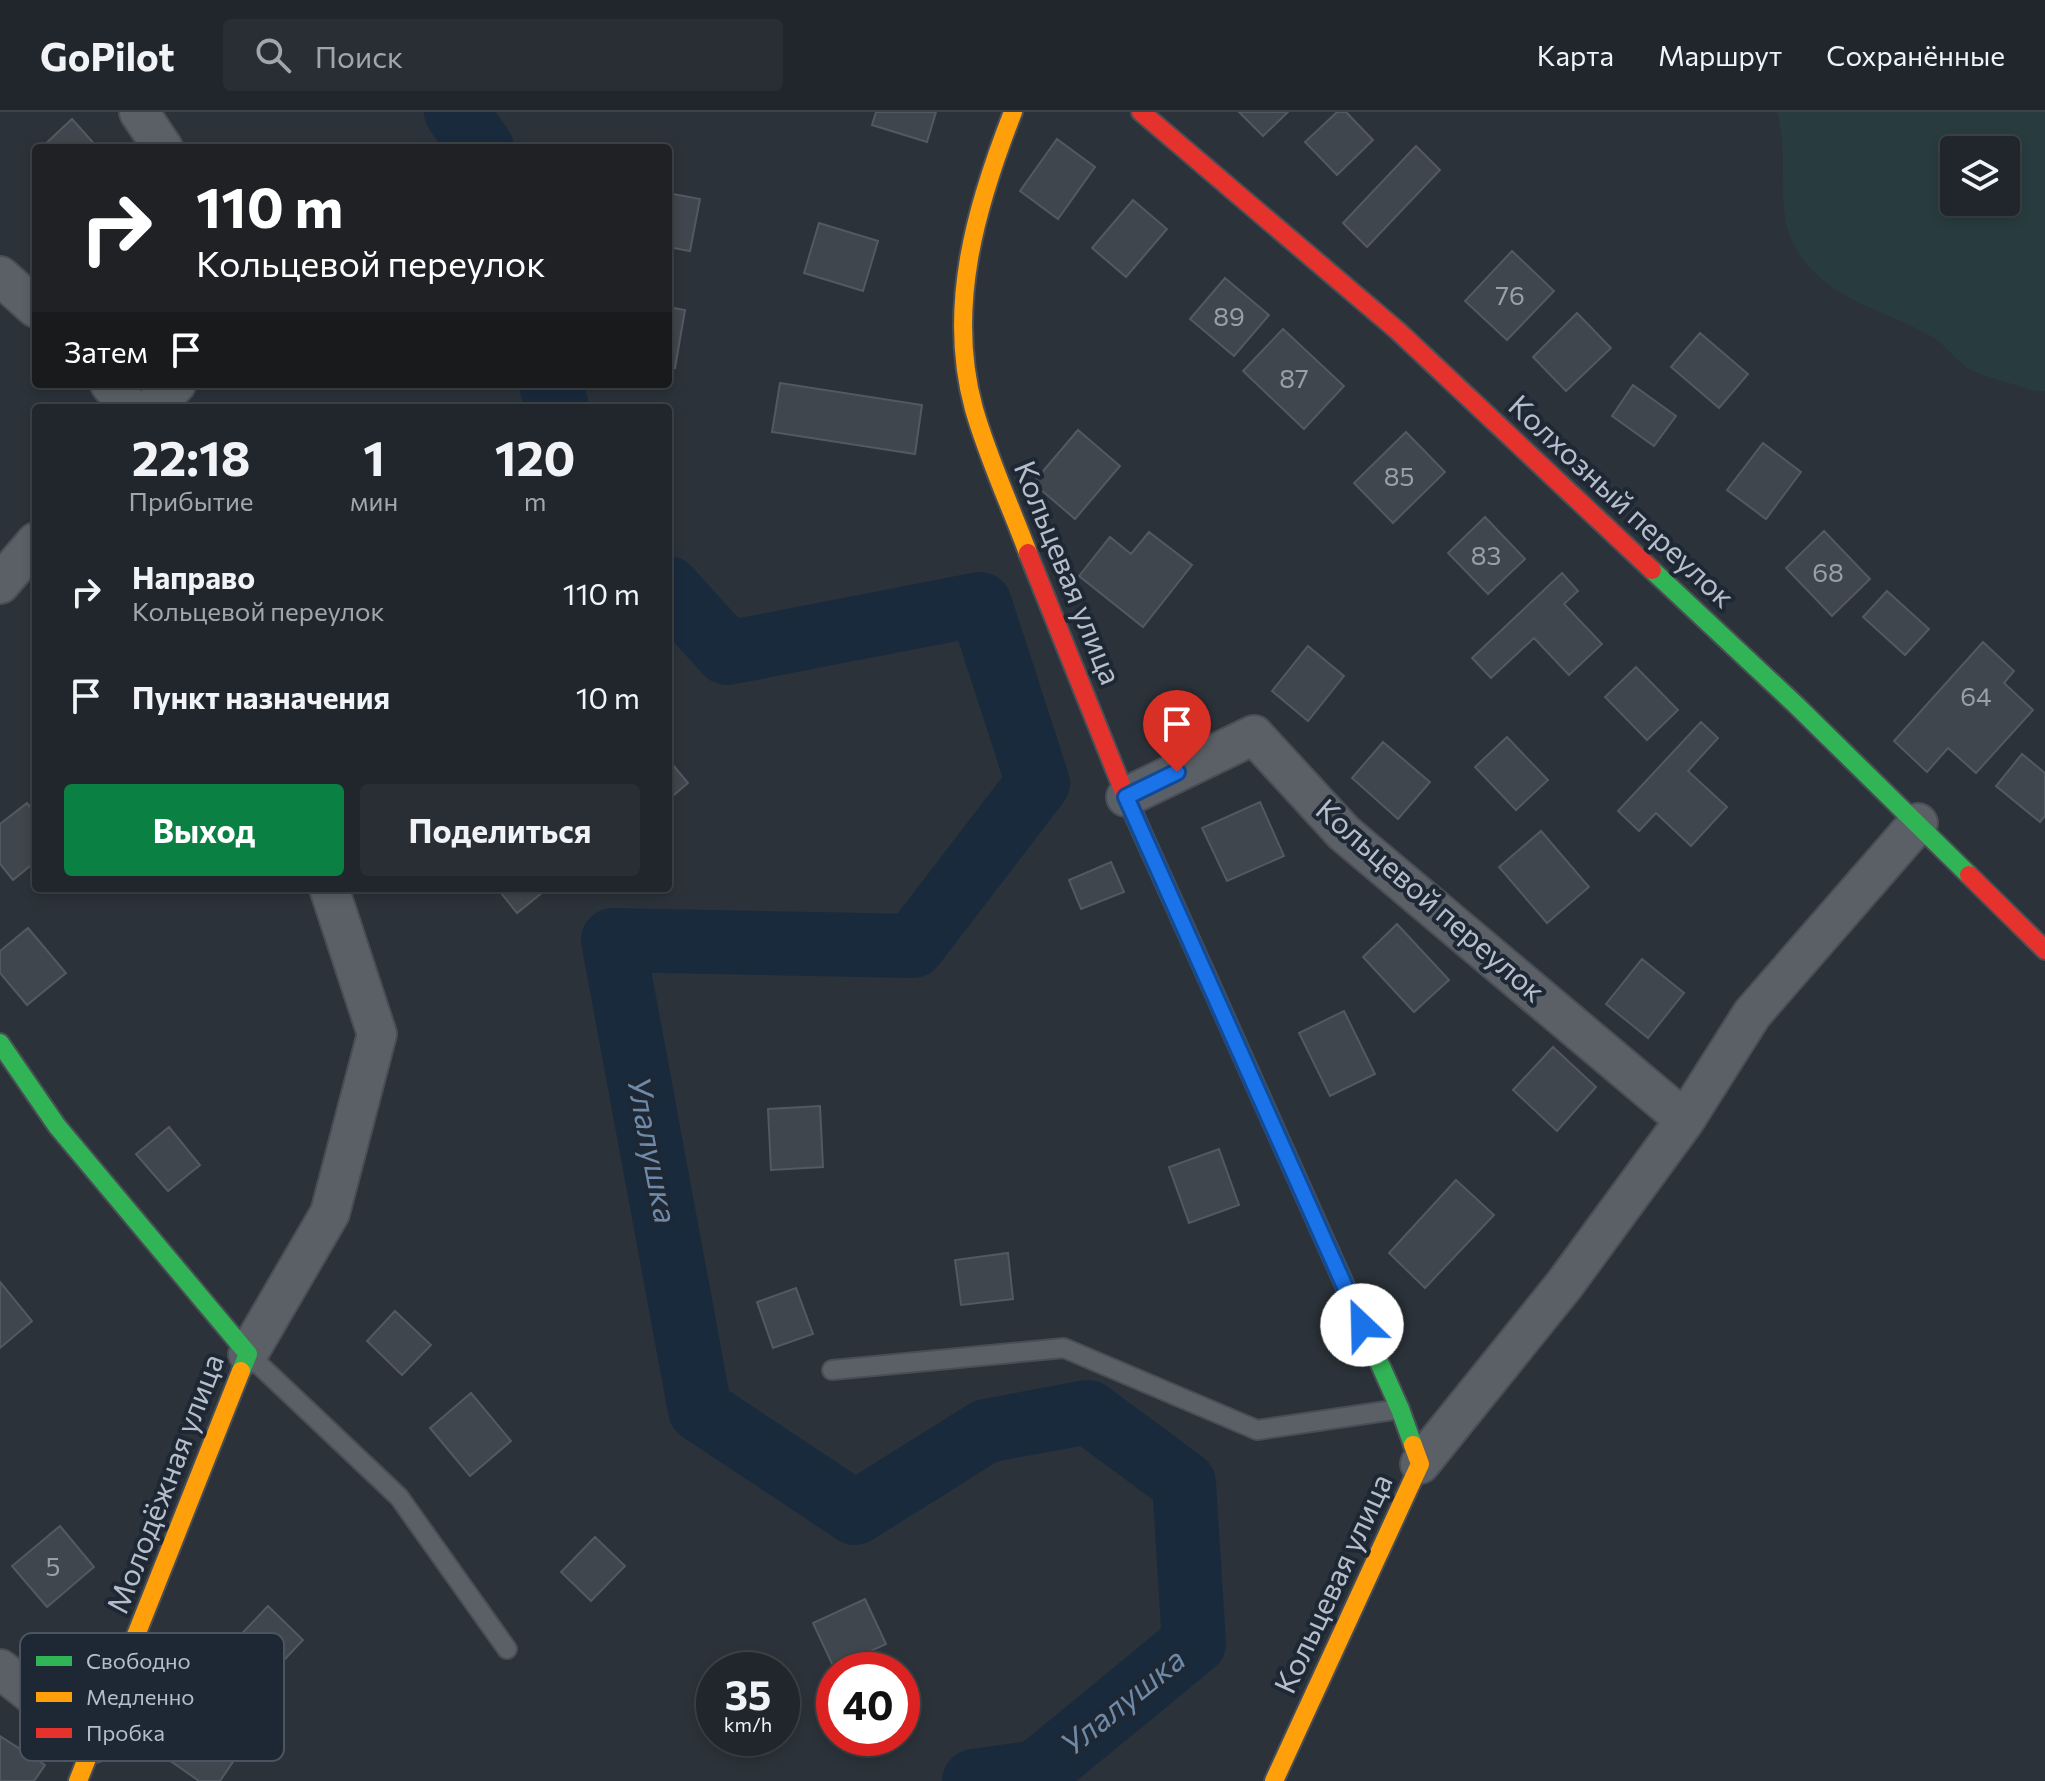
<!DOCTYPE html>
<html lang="ru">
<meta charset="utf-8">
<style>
:root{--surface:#20262b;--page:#282e33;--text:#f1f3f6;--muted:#a2a5a9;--line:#3d4347;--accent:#0b8043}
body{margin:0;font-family:Commissioner,sans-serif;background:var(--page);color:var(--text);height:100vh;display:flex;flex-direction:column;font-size:30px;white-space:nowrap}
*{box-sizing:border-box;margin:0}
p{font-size:26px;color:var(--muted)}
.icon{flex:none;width:44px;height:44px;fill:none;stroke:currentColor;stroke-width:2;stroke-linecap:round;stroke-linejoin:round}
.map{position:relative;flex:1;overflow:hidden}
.details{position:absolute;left:32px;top:292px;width:640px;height:488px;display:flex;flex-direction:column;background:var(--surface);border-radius:8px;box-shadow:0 4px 12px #0003,0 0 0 2px var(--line)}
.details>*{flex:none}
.banner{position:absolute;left:32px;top:32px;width:640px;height:244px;border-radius:8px;box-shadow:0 4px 12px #0003,0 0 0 2px var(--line);background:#202124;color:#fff;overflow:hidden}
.tools{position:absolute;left:1940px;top:24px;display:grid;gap:16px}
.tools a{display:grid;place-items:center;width:80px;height:80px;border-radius:8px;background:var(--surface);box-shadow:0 4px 12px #0003,0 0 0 2px var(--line);font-size:40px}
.speed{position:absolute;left:696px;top:1540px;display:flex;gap:16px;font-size:40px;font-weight:700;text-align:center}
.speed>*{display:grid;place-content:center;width:104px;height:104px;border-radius:50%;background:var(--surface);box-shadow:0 4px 12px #0003,0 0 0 2px var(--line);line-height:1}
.speed small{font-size:20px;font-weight:400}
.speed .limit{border:12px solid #d22;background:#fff;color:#111}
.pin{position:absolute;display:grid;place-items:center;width:68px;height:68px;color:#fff;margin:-82px -34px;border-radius:50% 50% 50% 0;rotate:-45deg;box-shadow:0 0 8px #0007}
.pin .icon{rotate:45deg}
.me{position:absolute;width:88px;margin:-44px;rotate:336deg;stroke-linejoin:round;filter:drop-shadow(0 0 6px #0008)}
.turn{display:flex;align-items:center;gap:28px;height:168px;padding:0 32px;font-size:36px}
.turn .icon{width:104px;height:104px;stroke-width:2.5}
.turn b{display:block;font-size:56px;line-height:68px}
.then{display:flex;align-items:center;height:76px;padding:0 32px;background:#0003;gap:16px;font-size:30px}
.eta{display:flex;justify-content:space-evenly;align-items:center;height:136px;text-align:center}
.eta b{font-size:48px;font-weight:700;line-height:56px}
.button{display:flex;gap:16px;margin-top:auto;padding:16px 32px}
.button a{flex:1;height:92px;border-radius:8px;background:var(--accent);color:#fff;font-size:32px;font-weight:700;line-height:92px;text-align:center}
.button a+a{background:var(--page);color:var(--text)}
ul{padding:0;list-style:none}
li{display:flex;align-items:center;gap:24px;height:104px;padding:0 32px}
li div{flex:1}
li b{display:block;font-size:30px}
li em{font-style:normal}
header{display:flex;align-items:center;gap:48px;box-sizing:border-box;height:112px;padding:0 40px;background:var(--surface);border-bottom:2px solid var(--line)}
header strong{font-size:38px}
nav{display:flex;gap:44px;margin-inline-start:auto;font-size:28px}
.search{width:560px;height:72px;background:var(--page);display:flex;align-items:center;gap:20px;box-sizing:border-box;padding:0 28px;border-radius:8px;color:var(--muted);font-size:30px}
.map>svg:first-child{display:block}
</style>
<header>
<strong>GoPilot</strong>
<div class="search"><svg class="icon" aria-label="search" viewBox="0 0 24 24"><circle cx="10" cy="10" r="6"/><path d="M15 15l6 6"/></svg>Поиск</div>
<nav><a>Карта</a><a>Маршрут</a><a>Сохранённые</a></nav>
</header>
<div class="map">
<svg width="2045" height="1669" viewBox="0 0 2045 1669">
<rect width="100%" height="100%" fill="#2b3239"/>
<path fill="#283c3f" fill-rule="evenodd" d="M1777,0h268v279h-10c-17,-6 -56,-15 -69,-24 -13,-10 -23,-24 -37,-32 -51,-28 -117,-39 -140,-102 -12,-34 0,-82 -12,-121zM1954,38h52v52h-52z"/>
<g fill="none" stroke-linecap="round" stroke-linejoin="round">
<path stroke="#1a2a3d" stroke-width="64" d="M456,0l26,36
M551,272l6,24
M668,476l59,65 253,-49 58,179 -125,163 -300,-6 87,470 155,103 131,-82 102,-19 96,71 10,160 -157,129 -63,9"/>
</g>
<path fill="#40464d" stroke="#535961" stroke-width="2" d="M876,0h60l-9,30 -55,-17z
M1239,0h49l-25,24z
M1337,0h9l27,28 -36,35 -32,-33z
M72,7l26,29h-57z
M1057,27l38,28 -37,52 -38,-28z
M1416,34l24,24 -73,77 -24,-24z
M668,81l32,6 -10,52 -22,-4z
M1133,88l34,29 -41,48 -34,-29z
M819,111l59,18 -15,50 -59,-18z
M1512,139l42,40 -47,49 -42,-39z
M1225,166l44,37 -35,41 -44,-37z
M668,195l17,3 -10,58 -7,-1z
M1577,201l34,35 -45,43 -33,-34z
M1283,217l61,57 -40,43 -61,-58z
M1700,221l48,41 -29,34 -48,-41z
M780,271l142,22 -7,49 -143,-22z
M1633,273l43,31 -22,30 -42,-30z
M1078,318l42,36 -45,53 -42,-36z
M1406,320l39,40 -52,51 -39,-40z
M1763,331l38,29 -35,47 -39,-29z
M1485,405l40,42 -37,35 -40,-41z
M1824,419l46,48 -38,37 -46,-48z
M1149,420l43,33 -49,62 -64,-51 31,-39 21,17z
M1562,461l16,18 -14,13 38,40 -33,31 -35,-37 -43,40 -19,-20z
M1887,479l42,38 -24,26 -42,-38z
M1983,530l31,29 -10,12 29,27 -57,63 -28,-25 -21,24 -33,-31z
M1308,534l36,30 -36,45 -36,-30z
M1636,555l42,43 -31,30 -42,-43z
M1701,610l17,16 -30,33 39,36 -36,39 -35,-33 -17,18 -21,-20z
M1507,625l41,43 -32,30 -41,-43z
M1383,630l47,40 -32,37 -46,-41z
M2022,642l23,19v43l-5,6 -44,-36z
M668,647l20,24 -20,17z
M1260,690l24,54 -57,25 -25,-53z
M27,691l9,11v47l-23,19 -13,-16v-40z
M1541,719l48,56 -42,36 -48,-56z
M1111,750l13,30 -43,17 -12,-29z
M497,776h51l-31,25z
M1397,812l52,56 -35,32 -51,-55z
M28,816l38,45 -39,32 -27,-32v-22z
M1642,847l42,34 -36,45 -42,-34z
M1344,899l31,63 -45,22 -31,-63z
M1553,935l43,40 -39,44 -44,-41z
M820,994l3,61 -52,3 -3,-61z
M169,1015l31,38 -32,26 -32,-37z
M1219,1037l20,56 -50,18 -20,-56z
M1456,1068l38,35 -69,73 -36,-35z
M1008,1141l5,46 -52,6 -6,-45z
M0,1170l32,39 -32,27z
M796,1176l17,46 -40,14 -16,-46z
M395,1199l36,34 -29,30 -35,-34z
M471,1281l40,48 -41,35 -40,-48z
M60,1414l34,41 -47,40 -35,-41z
M595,1425l30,29 -34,35 -30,-29z
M865,1487l21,45 -52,24 -21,-45z
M268,1494l35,34 -39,41 -35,-34z
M193,1599l50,36 -23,34h-21l-37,-26z
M0,1624l45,29 -11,16h-34z"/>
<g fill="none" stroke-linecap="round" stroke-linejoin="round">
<g stroke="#494e56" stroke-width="22">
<path id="lane" d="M249,1243l150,142 108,152
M832,1258l232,-22 193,82 143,-21"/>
</g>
<g stroke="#494e56" stroke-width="42">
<path id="street" d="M139,0l24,36
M0,164l36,32
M110,272l20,24
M152,296l24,-24
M0,472l36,-42
M1126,685l128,-62 90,98 341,287
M248,1242l82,-141 47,-179 -48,-146
M1420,1352l145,-180 120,-164 67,-106 166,-191
M0,1557l94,74"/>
</g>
<g stroke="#494e56" stroke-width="22">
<path id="fast" d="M1652,458l144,135 173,170
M1207,865l193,432 13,36
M0,931l57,83 191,228 -7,17"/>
</g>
<g stroke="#494e56" stroke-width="22">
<path id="slow" d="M1013,0c-37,94 -67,196 -39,297 14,49 36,96 54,144
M78,1669l163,-410
M1274,1669l146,-317 -7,-19"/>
</g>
<g stroke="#494e56" stroke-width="22">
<path id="jam" d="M1141,0l257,219 254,239
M1028,441l98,244 81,180
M1969,763l76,75"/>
</g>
<use href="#lane" stroke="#5b6067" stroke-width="18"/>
<use href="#street" stroke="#5b6067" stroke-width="38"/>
<use href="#fast" stroke="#30b455" stroke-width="18"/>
<use href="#slow" stroke="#ff9f0a" stroke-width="18"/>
<use href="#jam" stroke="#e5322d" stroke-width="18"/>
</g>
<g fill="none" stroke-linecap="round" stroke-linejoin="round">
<g stroke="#114b97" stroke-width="20">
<path id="route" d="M1177,660l-51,25 236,528"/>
</g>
<use href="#route" stroke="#1a73e8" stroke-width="14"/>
</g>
<g text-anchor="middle" stroke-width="8" stroke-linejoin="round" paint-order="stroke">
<g font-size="26" fill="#98a0ab">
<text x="1510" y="193">76</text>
<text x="1229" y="214">89</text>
<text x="1294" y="276">87</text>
<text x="1399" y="374">85</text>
<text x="1486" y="453">83</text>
<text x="1828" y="470">68</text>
<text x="1976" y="594">64</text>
<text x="53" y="1464">5</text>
</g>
<g font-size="30" fill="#b5beca" stroke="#1e2834">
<text transform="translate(1621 390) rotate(43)" y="10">Колхозный переулок</text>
<text transform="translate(1067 461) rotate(68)" y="10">Кольцевая улица</text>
<text transform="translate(1430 789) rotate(41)" y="10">Кольцевой переулок</text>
<text transform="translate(166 1372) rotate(-69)" y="10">Молодёжная улица</text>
<text transform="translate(1334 1472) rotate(-65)" y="10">Кольцевая улица</text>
</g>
<g font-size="32" font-style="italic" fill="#6f8aa8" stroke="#1e2834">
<text transform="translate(652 1038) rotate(79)" y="11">Улалушка</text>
<text transform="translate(1123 1590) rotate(-39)" y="11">Улалушка</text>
</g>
</g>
<rect x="20" y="1521" width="264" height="128" rx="12" fill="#1e2834" stroke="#4b5561" stroke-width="2"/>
<rect x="36" y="1544" width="36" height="10" fill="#30b455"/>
<rect x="36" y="1580" width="36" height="10" fill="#ff9f0a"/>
<rect x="36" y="1616" width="36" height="10" fill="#e5322d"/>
<g font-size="22" fill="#b5beca">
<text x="86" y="1557">Свободно</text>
<text x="86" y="1593">Медленно</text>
<text x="86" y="1629">Пробка</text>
</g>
</svg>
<div class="tools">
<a><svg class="icon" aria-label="layers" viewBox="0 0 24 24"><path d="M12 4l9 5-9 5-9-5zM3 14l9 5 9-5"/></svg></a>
</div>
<div class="speed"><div>35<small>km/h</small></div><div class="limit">40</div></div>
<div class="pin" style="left:1177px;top:660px;background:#d93025"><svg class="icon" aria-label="arrive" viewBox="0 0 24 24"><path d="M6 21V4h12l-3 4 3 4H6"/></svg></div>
<svg class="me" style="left:1362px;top:1213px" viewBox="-20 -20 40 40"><circle r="19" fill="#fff"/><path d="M0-13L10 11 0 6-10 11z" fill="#1a73e8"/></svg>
<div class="banner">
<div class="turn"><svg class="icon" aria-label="right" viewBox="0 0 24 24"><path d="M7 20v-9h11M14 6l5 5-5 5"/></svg><div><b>110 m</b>Кольцевой переулок</div></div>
<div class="then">Затем<svg class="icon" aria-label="arrive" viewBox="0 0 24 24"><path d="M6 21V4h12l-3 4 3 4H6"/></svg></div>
</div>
<section class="details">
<div class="eta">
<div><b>22:18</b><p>Прибытие</p></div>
<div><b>1</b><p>мин</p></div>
<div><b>120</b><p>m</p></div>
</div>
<ul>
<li><svg class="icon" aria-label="right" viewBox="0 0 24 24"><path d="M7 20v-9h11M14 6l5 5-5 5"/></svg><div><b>Направо</b><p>Кольцевой переулок</p></div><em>110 m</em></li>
<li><svg class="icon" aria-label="arrive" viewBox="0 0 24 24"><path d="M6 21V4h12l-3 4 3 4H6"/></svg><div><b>Пункт назначения</b></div><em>10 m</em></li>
</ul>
<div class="button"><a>Выход</a><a>Поделиться</a></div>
</section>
</div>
